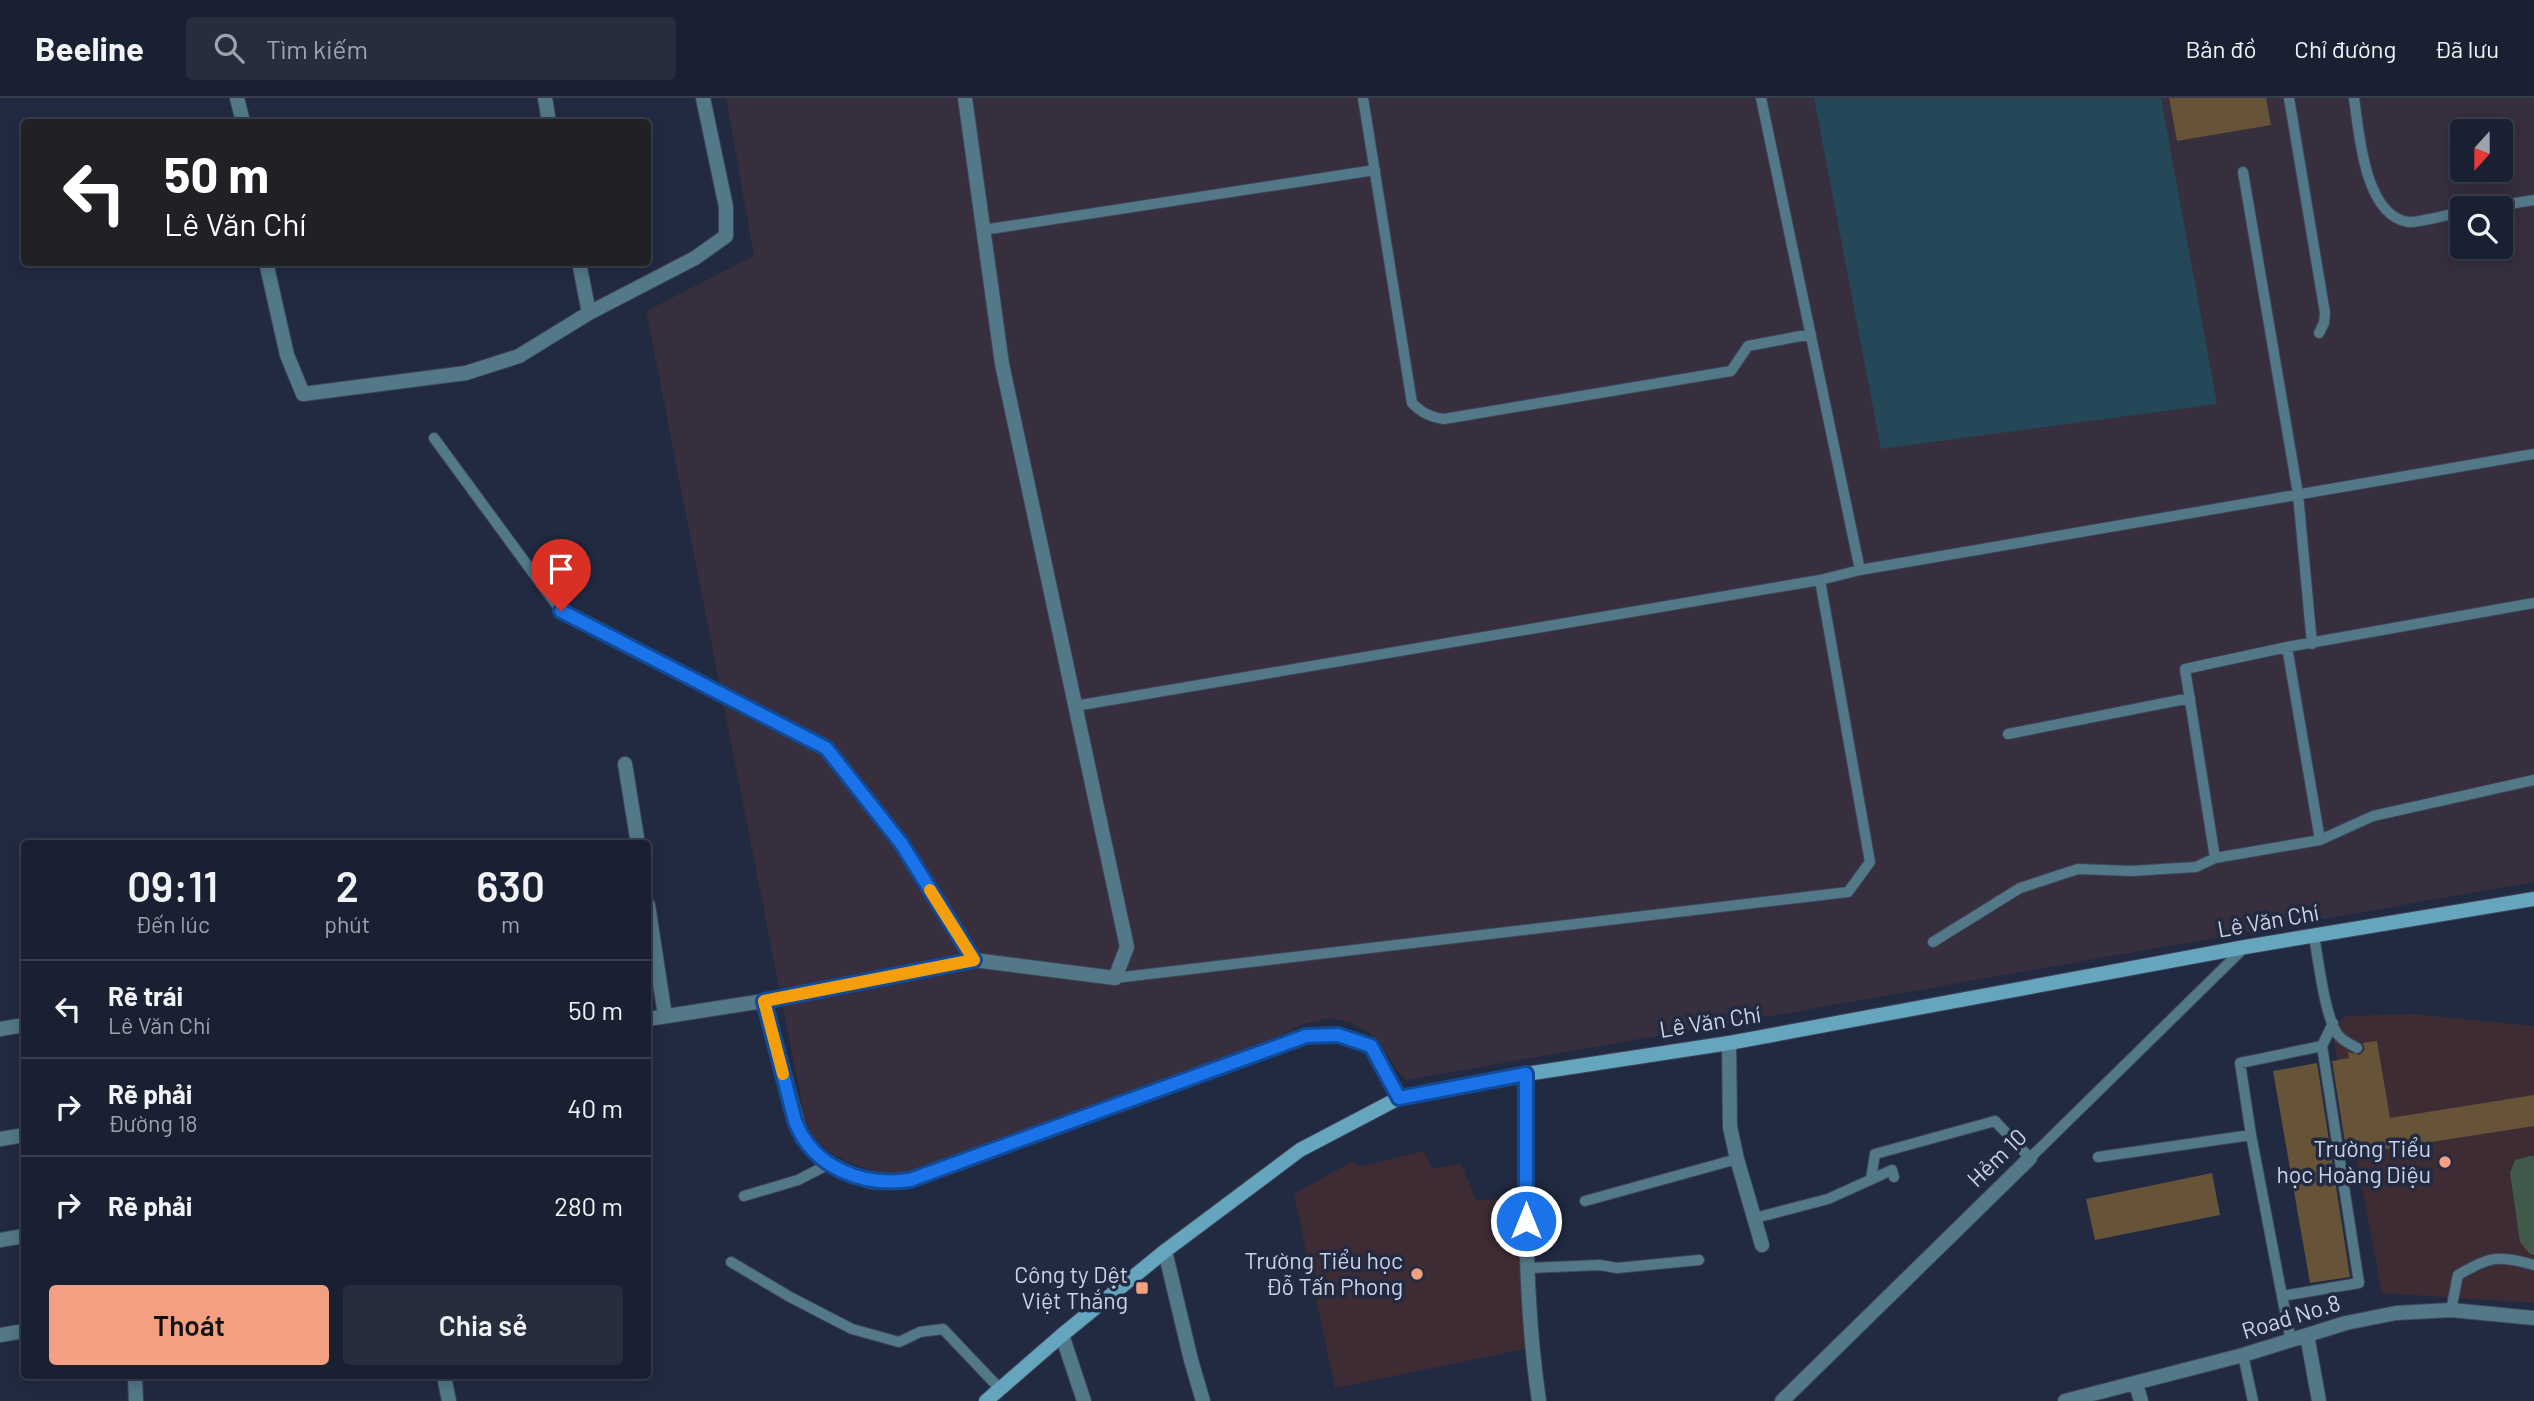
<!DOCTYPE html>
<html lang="vi">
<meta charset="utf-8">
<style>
:root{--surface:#192031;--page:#262d3d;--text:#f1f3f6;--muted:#9fa3ab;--line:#373e4d;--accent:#f3a082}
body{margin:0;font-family:Barlow,sans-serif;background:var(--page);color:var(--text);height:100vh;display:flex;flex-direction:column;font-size:26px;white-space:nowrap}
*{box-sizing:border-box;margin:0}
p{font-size:23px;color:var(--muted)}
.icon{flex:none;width:38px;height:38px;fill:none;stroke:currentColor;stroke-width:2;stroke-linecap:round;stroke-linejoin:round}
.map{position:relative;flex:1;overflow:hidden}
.details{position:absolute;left:21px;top:742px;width:630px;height:539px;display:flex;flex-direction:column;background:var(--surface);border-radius:7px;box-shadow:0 4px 18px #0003,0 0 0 2px var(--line)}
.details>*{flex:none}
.top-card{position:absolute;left:21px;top:21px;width:630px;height:147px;border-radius:7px;box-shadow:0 4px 18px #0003,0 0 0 2px var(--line);background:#202124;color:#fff;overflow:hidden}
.needle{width:46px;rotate:201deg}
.fabs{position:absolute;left:2450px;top:21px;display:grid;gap:14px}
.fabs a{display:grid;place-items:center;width:63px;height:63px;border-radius:7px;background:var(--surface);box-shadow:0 4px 18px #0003,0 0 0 2px var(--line);font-size:35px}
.pin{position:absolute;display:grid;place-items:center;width:60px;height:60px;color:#fff;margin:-72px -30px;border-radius:50% 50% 50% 0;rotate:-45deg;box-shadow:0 0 7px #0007}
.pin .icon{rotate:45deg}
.me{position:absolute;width:77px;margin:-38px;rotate:0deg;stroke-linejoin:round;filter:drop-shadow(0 0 5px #0008)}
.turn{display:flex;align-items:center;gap:24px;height:147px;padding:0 28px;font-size:32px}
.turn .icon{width:91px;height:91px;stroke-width:2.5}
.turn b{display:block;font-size:49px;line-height:60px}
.eta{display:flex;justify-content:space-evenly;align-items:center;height:119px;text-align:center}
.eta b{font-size:42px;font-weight:600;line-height:49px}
.cta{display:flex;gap:14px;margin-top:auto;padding:14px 28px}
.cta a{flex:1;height:80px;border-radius:7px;background:var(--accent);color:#111;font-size:28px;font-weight:600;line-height:80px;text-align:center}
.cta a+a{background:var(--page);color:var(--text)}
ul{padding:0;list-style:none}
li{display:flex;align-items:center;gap:21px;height:98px;padding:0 28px;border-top:2px solid var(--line)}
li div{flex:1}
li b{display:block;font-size:26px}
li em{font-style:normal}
header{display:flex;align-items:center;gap:42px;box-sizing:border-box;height:98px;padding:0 35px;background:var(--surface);border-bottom:2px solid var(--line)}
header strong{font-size:33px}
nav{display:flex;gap:38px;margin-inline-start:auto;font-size:24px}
.search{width:490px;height:63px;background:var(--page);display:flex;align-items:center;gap:18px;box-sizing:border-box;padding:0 24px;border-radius:7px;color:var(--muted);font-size:26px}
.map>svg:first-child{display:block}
</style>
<header>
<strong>Beeline</strong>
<div class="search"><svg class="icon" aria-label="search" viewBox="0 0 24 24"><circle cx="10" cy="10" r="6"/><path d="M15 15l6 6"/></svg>Tìm kiếm</div>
<nav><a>Bản đồ</a><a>Chỉ đường</a><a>Đã lưu</a></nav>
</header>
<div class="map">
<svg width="2534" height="1303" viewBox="0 0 2534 1303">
<rect width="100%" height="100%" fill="#212a41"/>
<path fill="#372e3e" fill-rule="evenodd" d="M726,0h1808v784l-1128,198 -8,-8 -18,-29 -13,-12 -16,-8 -21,-5 -26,6 -36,17 -361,136 -19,-1 -30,-10 -24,-11 -14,-11 -9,-11 -7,-19 -158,-803 108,-55zM2462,33h39v39h-39zM2462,110h39v39h-39z"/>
<path fill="#3e2c34" d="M2412,916l122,12v277l-152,-10 -50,-262 13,-15z
M1423,1053l9,18 29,-5 15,36 45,-1 4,150 -190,39 -41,-194 57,-32 11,4z"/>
<path fill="#40594a" d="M2530,1058h4v99l-4,-1 -10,-12 -10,-69 5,-13z"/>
<path fill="#244857" d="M1814,0h347l56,306 -336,45z"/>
<path fill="#675438" d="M2169,0h97l5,27 -94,16z
M2377,943l13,77 144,-23v31l-187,29 -15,-94 17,-3 -1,-6 12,3 5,-6 -2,-6z
M2317,965l33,214 -40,6 -37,-212z
M2212,1075l8,42 -125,25 -9,-41z"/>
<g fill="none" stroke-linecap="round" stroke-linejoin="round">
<g stroke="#3d455b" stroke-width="12">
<path id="service" d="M1363,0l49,305c10,10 18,14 32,16l287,-48 17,-25 63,-12
M1761,0l99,472
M2289,0l36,215 -1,10 -5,10
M2354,0c5,34 10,117 54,124 10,1 42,-8 54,-10
M2243,74l55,322 14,150
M2486,110l48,-8
M983,132l392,-60
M434,340l127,173 265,137 75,95 73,117
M2287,549l33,193
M1075,608l745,-126
M2008,636l182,-36
M2215,760l-30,-189 102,-22 247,-44
M2314,838c4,21 11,85 25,100 4,5 13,9 18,12
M1933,844l87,-54 58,-19 53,2 65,-4 19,-9 105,-18 53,-24 161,-36
M1115,880l733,-86 22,-30 -50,-282 40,-10 674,-116
M2322,948l37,237 -77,13 -31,-161 -11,-72 82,-17 11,-23
M2098,1059l153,-22
M1871,1081l4,-25 120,-33 35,37 215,-211
M744,1098l54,-16 31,-16
M1585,1103l152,-42
M1755,1120l73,-19 64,-29 2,7
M731,1164l59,35 62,32 47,13 21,-10 23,-3 58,61
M1528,1170l72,-3 17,3 82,-8
M2282,1198l9,45
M2451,1212l7,-35c32,-18 39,-21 76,-10
M2243,1257l10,46"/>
</g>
<g stroke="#3d455b" stroke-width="16">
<path id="minor" d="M237,0l6,24
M545,0l4,24
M266,164l21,93 16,39 163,-21 53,-17 70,-43 106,-55 31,-22v-29l-23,-109
M579,164l10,51
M625,666l13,80
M648,807l17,111
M764,903l38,137 19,21 34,17 18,6 37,-2 396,-144 31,-1 35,11 27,52
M648,921l116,-18 210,-41 141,18 12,-31 -125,-583 -37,-266
M0,931l24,-4
M1729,945l1,84 7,32 25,86
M1526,976c0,109 -3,219 13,327
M0,1041l24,-4
M0,1142l24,-4
M1165,1153l26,109 12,41
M0,1237l24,-4
M1062,1237l22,66
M2307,1237l12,66
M135,1278l1,25
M444,1278l5,25
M2136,1286l5,17
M1782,1303l248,-243
M2065,1303l178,-46 103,-32 50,-10 55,-3 83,8"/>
</g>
<g stroke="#3d455b" stroke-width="16">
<path id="secondary" d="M986,1303l76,-66 103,-84 135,-101 99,-52 127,-24 203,-31 516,-96 289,-48"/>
</g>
<use href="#service" stroke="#537988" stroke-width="10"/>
<use href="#minor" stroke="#537988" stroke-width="14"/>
<use href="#secondary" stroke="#66a5be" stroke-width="14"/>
</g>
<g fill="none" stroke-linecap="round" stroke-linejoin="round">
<g stroke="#114b97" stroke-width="18">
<path id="route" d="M561,513l265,137 75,95 73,117 -210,41 31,120c18,47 68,66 115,59l396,-144 32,-1 33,11 28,52 127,-24v147"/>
</g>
<use href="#route" stroke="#1a73e8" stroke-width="12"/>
<path stroke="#f59e0b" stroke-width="12" d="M783,976l-19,-73 210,-41 -44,-70"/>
</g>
<g fill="#f3a082" stroke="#212a41" stroke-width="2.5">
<circle cx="2445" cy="1064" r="7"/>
<circle cx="1417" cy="1176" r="7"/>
<rect x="1135" y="1183" width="14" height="14" rx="3.5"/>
</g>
<g text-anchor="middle" stroke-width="7" stroke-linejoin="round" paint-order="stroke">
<g font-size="23" fill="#cdd3e3" stroke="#212a41">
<text transform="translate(2268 823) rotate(-10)" y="8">Lê Văn Chí</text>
<text transform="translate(1710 924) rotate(-9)" y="8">Lê Văn Chí</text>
<text transform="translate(1997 1060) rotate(-44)" y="8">Hẻm 10</text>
<text transform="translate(2291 1219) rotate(-17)" y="8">Road No.8</text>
</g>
<g font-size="23" fill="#cdd3e3" stroke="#212a41" text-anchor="end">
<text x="2431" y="1059">Trường Tiểu<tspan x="2431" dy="26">học Hoàng Diệu</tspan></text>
<text x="1403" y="1171">Trường Tiểu học<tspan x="1403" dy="26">Đỗ Tấn Phong</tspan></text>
<text x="1128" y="1185">Công ty Dệt<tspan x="1128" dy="26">Việt Thắng</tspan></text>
</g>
</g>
</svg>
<div class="fabs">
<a><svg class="needle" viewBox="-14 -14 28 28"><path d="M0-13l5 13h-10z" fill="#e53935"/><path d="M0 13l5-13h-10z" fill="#9fa3ab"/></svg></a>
<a><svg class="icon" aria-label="search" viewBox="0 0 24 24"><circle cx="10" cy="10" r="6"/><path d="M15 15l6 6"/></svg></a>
</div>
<div class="pin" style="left:561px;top:513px;background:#d93025"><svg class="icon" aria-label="arrive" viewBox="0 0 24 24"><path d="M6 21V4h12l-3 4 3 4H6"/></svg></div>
<svg class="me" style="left:1526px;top:1123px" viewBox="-20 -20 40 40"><circle r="17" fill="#1a73e8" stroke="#fff" stroke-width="3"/><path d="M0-11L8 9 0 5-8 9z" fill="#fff"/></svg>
<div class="top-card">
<div class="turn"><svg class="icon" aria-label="left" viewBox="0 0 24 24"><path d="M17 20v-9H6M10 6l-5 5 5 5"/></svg><div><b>50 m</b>Lê Văn Chí</div></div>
</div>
<section class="details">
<div class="eta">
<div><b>09:11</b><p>Đến lúc</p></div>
<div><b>2</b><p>phút</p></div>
<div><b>630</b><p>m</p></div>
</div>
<ul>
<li><svg class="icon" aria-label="left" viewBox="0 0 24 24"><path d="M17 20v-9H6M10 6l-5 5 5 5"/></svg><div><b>Rẽ trái</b><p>Lê Văn Chí</p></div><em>50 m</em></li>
<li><svg class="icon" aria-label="right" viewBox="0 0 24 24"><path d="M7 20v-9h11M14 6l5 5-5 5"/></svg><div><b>Rẽ phải</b><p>Đường 18</p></div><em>40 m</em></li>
<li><svg class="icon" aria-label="right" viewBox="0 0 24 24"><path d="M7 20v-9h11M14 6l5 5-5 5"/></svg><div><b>Rẽ phải</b></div><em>280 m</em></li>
</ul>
<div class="cta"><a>Thoát</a><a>Chia sẻ</a></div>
</section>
</div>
